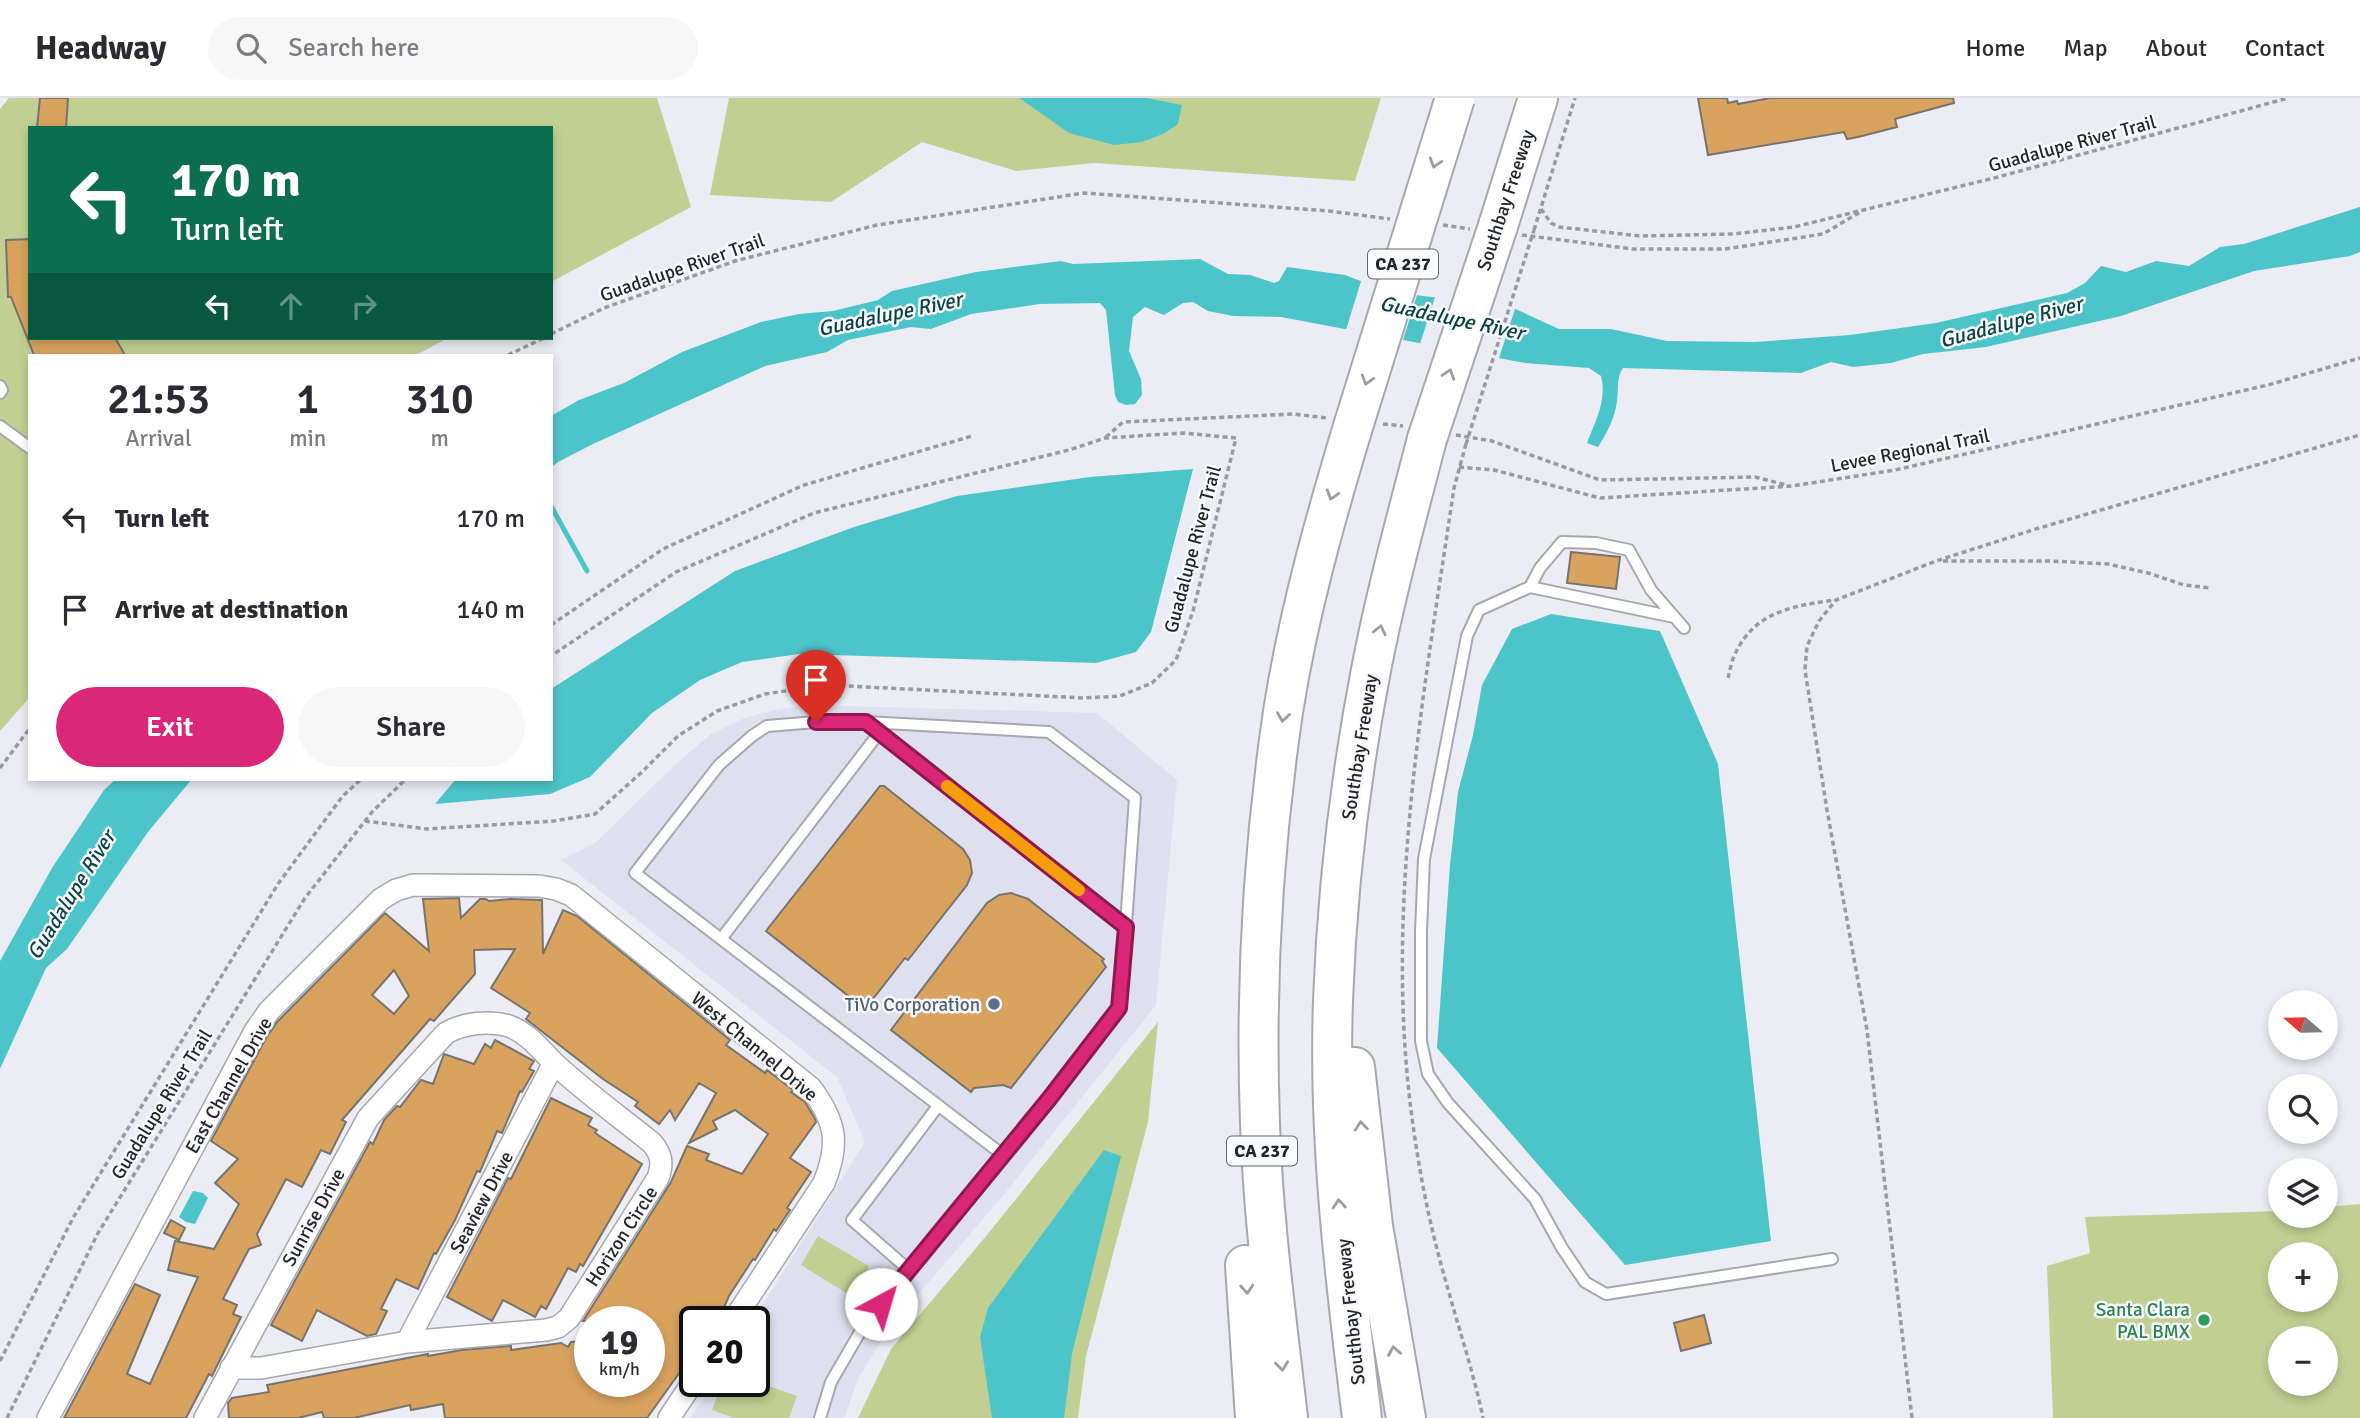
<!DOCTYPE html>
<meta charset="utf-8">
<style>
:root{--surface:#fff;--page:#f7f7f7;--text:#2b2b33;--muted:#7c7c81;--line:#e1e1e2;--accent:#db2777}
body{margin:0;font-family:Signika,sans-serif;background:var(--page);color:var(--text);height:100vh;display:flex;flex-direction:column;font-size:26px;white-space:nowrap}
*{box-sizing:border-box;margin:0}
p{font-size:23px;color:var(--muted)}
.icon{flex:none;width:38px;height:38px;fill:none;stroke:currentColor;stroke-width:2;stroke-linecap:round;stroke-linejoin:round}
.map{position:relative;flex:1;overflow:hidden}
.panel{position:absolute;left:28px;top:256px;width:525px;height:427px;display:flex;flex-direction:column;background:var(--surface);border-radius:0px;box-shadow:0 4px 10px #0003}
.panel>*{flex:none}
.top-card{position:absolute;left:28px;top:28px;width:525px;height:214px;border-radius:0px;box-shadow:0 4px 10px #0003;background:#0b6e4f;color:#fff;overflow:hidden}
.needle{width:46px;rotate:290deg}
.controls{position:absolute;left:2268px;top:892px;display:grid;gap:14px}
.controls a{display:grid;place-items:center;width:70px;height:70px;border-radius:50%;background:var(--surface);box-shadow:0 4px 10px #0003;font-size:35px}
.speed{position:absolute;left:574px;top:1208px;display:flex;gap:14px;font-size:35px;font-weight:700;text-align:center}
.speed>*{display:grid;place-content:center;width:91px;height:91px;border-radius:50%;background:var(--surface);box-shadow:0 4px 10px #0003;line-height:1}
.speed small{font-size:18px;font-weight:400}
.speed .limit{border:4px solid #111;border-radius:10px;background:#fff;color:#111}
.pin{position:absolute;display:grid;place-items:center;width:60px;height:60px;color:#fff;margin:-72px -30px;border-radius:50% 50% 50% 0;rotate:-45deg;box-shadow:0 0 7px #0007}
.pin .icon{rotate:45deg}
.me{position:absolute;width:77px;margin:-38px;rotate:39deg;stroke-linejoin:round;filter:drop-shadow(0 0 5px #0008)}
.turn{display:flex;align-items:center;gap:24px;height:147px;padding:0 28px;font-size:32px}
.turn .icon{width:91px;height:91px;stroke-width:2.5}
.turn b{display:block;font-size:49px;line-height:60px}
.lanes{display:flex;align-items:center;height:66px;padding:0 28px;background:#0003;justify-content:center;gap:35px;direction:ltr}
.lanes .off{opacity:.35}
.eta{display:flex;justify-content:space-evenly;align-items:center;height:119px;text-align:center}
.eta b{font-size:42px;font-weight:600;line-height:49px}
.action{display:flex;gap:14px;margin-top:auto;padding:14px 28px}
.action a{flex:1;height:80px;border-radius:42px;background:var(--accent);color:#fff;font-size:28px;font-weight:600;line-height:80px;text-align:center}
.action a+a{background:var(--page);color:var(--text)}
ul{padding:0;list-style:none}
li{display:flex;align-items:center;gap:21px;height:91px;padding:0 28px}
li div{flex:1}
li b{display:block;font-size:26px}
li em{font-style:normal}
header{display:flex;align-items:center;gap:42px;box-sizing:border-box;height:98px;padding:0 35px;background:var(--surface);border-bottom:2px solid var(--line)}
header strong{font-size:33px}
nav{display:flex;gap:38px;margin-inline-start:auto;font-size:24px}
.search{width:490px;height:63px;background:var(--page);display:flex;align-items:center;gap:18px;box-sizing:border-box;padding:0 24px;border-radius:38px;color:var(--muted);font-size:26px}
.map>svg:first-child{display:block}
</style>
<header>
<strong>Headway</strong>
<div class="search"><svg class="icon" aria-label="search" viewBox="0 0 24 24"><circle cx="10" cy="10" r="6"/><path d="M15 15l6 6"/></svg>Search here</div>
<nav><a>Home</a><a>Map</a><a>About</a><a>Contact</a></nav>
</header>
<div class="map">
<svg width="2360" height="1320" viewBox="0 0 2360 1320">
<rect width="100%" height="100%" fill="#ebecf4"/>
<path fill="#dee0ef" d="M806,607l291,8 80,67 -21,225 -155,193 -100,116 -21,29 -22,36 -14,39h-154l25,-37h39v-60h-2l113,-179 -28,-65 -276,-217 34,-17 84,-82 32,-27 34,-16 31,-8z"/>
<path fill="#c1cf92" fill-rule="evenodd" d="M9,0h648l34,109 -140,75v-154h-521v210h418l-32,17h-386v342l-30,34v-622z
M729,0h652l-26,83 -261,-18 -78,8 -94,-29 -91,60 -121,-7z
M1158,924l-10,100 -62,234 -8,62h-220l33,-69 96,-114z
M2360,1106v214h-307l-6,-152 43,-13 -5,-36 195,-6v5h46v-9zM2280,1157h46v45h-46zM2280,1241h46v45h-46z
M818,1138l51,30 -18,30 -50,-31z
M723,1283h31l43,15 -8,22h-55l-22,-8z"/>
<path fill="#4cc5ca" d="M1019,0h128l35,7 -4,19 -15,10 -21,8 -28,3 -45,-12z
M2360,109v45l-10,4 -96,15 -133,45 -135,31 -63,7 -32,9 -38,4 -22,-5 -30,11 -178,-5c-7,10 -4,20 -6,33 -2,17 -10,32 -19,46l-11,-4c9,-23 20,-43 14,-67l-12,-8 -64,-5 -244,-46 -48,-1 -25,-5 -15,-9 -10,1 -19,12 -19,-8 -12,10 -4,34 12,28 1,16 -7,9 -9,1 -8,-3 -3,-7 -9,-85 -6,-7 -60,1 -69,10 -40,15 -20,-2 -63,13 -21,12 -62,14 -172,78 -35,18 -7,6v-52l28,-16 45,-17 58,-31 79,-30 38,-8 34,-3 45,-11 14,-9 84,-19 85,-11 12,3 127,-5 28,15 22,1 24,8 5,-2 8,-14 58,8 44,17 120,14 50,23h52l56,12 88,1 95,-7 86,-12 131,-30 18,-10 16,-17 25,6 30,-11 33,5 31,-19 24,-3z
M1193,371l-42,163 -15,20 -40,11 -297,-9 -57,8 -42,18 -48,33 -62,64 -40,17 -115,10 21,-25h95v-90l184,-118 119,-44 103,-31 133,-19z
M1551,516l109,17 58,133 53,477 -146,24 -188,-217 13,-183 8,-73 15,-57 9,-50 30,-56z
M116,681h76l-44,53 -81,117 -21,19 -46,101v-108l52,-93 52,-78z
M1104,1052l17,6 -49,198 -8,64h-72l-12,-81 8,-29z
M193,1093l10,2 5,5 -13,26 -9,-2 -7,-5z"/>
<path fill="#ebecf4" d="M1362,180l28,10 28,4 -16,51 -57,-10z
M1436,196l73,9 7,3 -18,55 -79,-14z"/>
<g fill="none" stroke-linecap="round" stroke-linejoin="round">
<path stroke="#4cc5ca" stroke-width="5" d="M551,408l36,65"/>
</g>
<path fill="#d9a35f" stroke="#77736d" stroke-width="2" fill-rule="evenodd" d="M40,0h28l-2,30h-29z
M1698,0h29l1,5 9,-2 1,3 32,-6h183l1,5 -59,16 2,8 -39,10 -11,2 -3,-7 -136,23z
M30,141v99h85l10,17h-91l-23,-58h-3l-2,-57z
M1571,454l49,5 -4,32 -49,-6z
M880,688h4l79,63 7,11 2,13 -5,12 -59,75 -3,-2 -40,51 -99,-78z
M1011,795l17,6 76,60 -2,2 4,6 -95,121 -8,-3 -29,3 -3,4 -80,-62 96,-127 12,-8z
M459,800l2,20 19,-19h6l3,2 21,-2 32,1 1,54 20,-44 14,6 153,124 -4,5 39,28 2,-3 26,20 -2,2 14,10 9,15 2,5 -26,36 21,14 -24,36 3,2 -14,21 -2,-2 -19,31 -2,-1 -24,37 -9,20 -5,1 -3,4h-17v33l-13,20 -2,-2 -33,46h-202l-2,-14 -32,6 -1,-5 -56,13h-30l-2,-6 -24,6h-69l-1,-15 4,-5 37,-6 -2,-7 161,-31v2l34,-6 49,-4v4l50,-7 7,4 3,-5 19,-2v41h59v-60h-66l88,-139 16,-36 22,8 -3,6 36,14 26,-40 -33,-24 -22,11 4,8 -28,14 27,-50 -17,-10 -24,37 -5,-10 -11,14 -24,-18 3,-4 -35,-23 -77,-60 4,-6 -39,-25 24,-39 -41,1 1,24 -41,47 -4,-2 -88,101 4,2 -16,32 -9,-4 -19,37 -16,-8 -29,55 4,11 -12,4 -26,50 14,6 -4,9 8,3 -29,59 -3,-2 -23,44h-122l71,-134 25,11 -33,79 23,10 48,-107 -30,-7 7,-29 39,8 25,-45 -24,-21 23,-24 -27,-18 55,-103 11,-16 108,-109 44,38 -6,-52zM394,872l15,26 -15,18 -22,-19z
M495,942l39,21 -5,8 5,2 -12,21 -2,-1 -18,42 -5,-2 -17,41 -3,-1 -22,49 -19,34 -2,-1 -16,36 -22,-10 -15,30 6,2 -11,23 -9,2 -50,-26 -15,31 -31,-16 99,-183 3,2 11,-24 13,-14 3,1 21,-27 12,4 11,-30 30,10 11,-20 6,4z
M551,1000l41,20 -4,7 9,5 -2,3 47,31 -59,102 -3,-2 -4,8 -8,-4 -22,41 -5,-3 -6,11 -32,-17 -11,21 -45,-24 61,-119 3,1z
M171,1122l14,8 -6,12 -15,-7z
M1704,1217l7,28 -30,8 -7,-28z"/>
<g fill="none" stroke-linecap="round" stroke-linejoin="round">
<g stroke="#a7a8af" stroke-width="14">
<path id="lane" d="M0,288l2,4 -2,3
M0,328l30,22
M1530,489l144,30
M1684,530l-33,-38 -22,-40 -33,-7 -34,-1 -22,26 -10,19 -51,23 -12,26 -43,223 -3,72v110l7,33 20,29 87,96 27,49 23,34 21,12 226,-35
M867,625l259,204
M721,841l158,-206
M909,1172l-57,-50 86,-114
M820,1320l11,-36 36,-62 182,-221 71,-91 15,-210 -86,-66 -183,-10h-50l-49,4 -15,10 -33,29 -84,108 368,282"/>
</g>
<g stroke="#a7a8af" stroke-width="24">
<path id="street" d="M407,1244l147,-279
M48,1320l207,-387 14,-20 112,-112 15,-9 17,-5 126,1 17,3 15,6 240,193c25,34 29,55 13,95l-91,138
M205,1320l163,-300 78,-85c17,-10 44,-13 63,-7 19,7 32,24 46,38 30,28 65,53 97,79 10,12 11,21 6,35l-89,140 -11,9 -12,3 -139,12 -146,26h-30
M669,1320l26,-39"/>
</g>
<g stroke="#a7a8af" stroke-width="42">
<path id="highway" d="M1498,128l40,-128
M1355,969l18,159 33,192
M1245,1167l10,153
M1288,1320c-11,-98 -25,-196 -28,-295 -5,-136 3,-275 23,-411 15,-96 41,-189 69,-282
M1362,1320c-17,-138 -34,-278 -29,-417 4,-111 17,-222 38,-331 15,-78 36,-154 56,-231"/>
</g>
<path stroke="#999aa0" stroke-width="3.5" stroke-dasharray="5 3.5" stroke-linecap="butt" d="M1541,111l10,14 8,4 81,9 93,-2 61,-7 204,-50 290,-79
M1443,127l27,4
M1534,132l41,-132
M1522,137l111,14h92l98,-15 39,-23
M551,236l53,-26 131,-47 142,-36 207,-32 245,18 61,8
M508,257l36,-17
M1383,326l20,2
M1456,337l36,6 108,39 155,-3 31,8
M1106,339l17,-15 170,-8 34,4
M1466,346l-12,44c-31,210 -71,425 -41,637 7,51 17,101 31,150 13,48 29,95 39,143
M1459,369l35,3 106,28 192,-12 103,-16 373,-85 92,-27
M1943,463h108l57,3 40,9 36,12 27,3
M551,527l112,-76 141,-64 168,-49
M1728,580c2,-8 4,-19 8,-26 20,-41 58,-46 98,-52
M0,670l30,-40
M365,723l62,8 127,-8 41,-7 47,-42 36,-36 39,-25 48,-17 62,-9 257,13 36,-2 32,-13 24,-23 17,-49 43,-173 -53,-5 -78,5 -36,12 -255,63 -138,59 -125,84
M0,1263l73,-143 205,-334 64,-87 19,-18
M7,1320l91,-185 207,-335 67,-86 34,-33
M1912,1320l-45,-388 -40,-220 -22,-140 2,-24 12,-25 17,-21 100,-39 103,-33 321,-93"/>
<use href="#lane" stroke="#fff" stroke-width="10"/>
<use href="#street" stroke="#fff" stroke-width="21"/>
<use href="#highway" stroke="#fff" stroke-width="38"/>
<g stroke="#a7a8af" stroke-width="42" stroke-linecap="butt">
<path id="highway-bridge" d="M1352,332l103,-332
M1427,341l71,-213"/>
</g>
<path stroke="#999aa0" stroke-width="3.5" stroke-dasharray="5 3.5" stroke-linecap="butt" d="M1466,346l68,-214"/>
<use href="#highway-bridge" stroke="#fff" stroke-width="38"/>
</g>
<defs><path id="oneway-chevron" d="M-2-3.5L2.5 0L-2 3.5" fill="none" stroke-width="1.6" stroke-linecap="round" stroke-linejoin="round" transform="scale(1.75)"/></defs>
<g stroke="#9c9d9e">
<use href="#oneway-chevron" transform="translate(1435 65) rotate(107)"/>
<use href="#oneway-chevron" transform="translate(1449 276) rotate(-72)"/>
<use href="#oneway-chevron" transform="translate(1367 282) rotate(107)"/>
<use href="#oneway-chevron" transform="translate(1332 397) rotate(107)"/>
<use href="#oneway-chevron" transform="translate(1380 532) rotate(-77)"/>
<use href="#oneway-chevron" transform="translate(1283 619) rotate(98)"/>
<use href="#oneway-chevron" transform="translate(1361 1028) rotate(-96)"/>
<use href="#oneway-chevron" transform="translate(1339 1106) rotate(-94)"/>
<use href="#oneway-chevron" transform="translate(1247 1191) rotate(86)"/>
<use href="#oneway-chevron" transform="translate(1394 1253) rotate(-100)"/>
<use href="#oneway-chevron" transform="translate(1282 1268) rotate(83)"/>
</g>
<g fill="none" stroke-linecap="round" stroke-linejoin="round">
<g stroke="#8e194d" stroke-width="18">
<path id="route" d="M816,624h50l260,205 -7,81 -70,91 -168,205"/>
</g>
<use href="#route" stroke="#db2777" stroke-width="12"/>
<path stroke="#f59e0b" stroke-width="12" d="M947,688l132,104"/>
</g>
<circle fill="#5c6f8a" stroke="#f9fafe" stroke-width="2.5" cx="994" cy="906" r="7"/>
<circle fill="#2e9e5b" stroke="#f9fafe" stroke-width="2.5" cx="2204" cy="1222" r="7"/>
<g text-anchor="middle" stroke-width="5" stroke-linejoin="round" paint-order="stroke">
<g fill="#f9fafe" stroke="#646568" stroke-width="2">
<rect x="1368" y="151.5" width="70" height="29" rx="5"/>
<rect x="1227" y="1038.5" width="70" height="29" rx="5"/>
</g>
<g font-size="18" font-weight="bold" fill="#242527">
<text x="1403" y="172">CA 237</text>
<text x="1262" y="1059">CA 237</text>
</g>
<g font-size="19" fill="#242527" stroke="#f9fafe">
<text transform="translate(2072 45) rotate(-15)" y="7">Guadalupe River Trail</text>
<text transform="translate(1505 102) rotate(-72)" y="7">Southbay Freeway</text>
<text transform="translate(682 169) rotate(-19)" y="7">Guadalupe River Trail</text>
<text transform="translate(1910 352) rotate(-11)" y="7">Levee Regional Trail</text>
<text transform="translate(1192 451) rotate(-75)" y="7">Guadalupe River Trail</text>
<text transform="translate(1359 649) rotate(-81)" y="7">Southbay Freeway</text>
<text transform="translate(755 948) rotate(40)" y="7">West Channel Drive</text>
<text transform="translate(228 987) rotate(-60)" y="7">East Channel Drive</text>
<text transform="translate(161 1006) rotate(-58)" y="7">Guadalupe River Trail</text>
<text transform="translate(481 1104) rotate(-62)" y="7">Seaview Drive</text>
<text transform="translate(313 1119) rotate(-61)" y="7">Sunrise Drive</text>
<text transform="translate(621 1138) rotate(-57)" y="7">Horizon Circle</text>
<text transform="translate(1350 1214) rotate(-96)" y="7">Southbay Freeway</text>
</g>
<g font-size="19" fill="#4e5e75" stroke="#f9fafe" text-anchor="end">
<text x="980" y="913">TiVo Corporation</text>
</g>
<g font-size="19" fill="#27864d" stroke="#f9fafe" text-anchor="end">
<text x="2190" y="1218">Santa Clara<tspan x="2190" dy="22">PAL BMX</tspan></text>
</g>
<g font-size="21" font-style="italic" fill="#094244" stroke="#f9fafe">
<text transform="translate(890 216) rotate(-12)" y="7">Guadalupe River</text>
<text transform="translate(1452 220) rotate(12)" y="7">Guadalupe River</text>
<text transform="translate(2011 224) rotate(-15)" y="7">Guadalupe River</text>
<text transform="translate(71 797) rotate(-58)" y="7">Guadalupe River</text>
</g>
</g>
</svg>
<div class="controls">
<a><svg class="needle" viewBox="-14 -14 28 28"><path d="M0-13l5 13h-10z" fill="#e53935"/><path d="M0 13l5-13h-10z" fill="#7c7c81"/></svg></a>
<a><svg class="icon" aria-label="search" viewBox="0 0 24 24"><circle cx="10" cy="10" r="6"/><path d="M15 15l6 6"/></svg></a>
<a><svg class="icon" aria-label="layers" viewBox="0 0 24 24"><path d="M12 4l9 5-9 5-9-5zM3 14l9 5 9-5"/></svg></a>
<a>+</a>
<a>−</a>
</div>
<div class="speed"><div>19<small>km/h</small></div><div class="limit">20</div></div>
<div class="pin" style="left:816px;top:624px;background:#d93025"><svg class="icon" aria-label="arrive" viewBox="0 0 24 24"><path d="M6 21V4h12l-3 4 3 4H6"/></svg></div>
<svg class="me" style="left:881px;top:1206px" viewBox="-20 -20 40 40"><circle r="19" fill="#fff"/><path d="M0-13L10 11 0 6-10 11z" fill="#db2777"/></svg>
<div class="top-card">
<div class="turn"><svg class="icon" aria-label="left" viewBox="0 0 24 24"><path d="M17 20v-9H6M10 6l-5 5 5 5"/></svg><div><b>170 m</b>Turn left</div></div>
<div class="lanes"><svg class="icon" aria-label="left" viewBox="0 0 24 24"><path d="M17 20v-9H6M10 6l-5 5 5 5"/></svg><svg class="icon off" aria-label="ahead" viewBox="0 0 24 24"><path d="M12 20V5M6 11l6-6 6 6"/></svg><svg class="icon off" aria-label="right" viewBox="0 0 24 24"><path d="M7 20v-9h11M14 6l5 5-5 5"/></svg></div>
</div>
<section class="panel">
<div class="eta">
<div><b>21:53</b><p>Arrival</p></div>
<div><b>1</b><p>min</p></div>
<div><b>310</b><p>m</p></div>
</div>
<ul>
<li><svg class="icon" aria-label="left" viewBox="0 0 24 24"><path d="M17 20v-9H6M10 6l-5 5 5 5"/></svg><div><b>Turn left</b></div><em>170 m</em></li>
<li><svg class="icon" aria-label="arrive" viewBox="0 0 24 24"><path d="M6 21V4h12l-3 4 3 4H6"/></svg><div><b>Arrive at destination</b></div><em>140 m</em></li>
</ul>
<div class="action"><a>Exit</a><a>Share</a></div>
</section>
</div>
